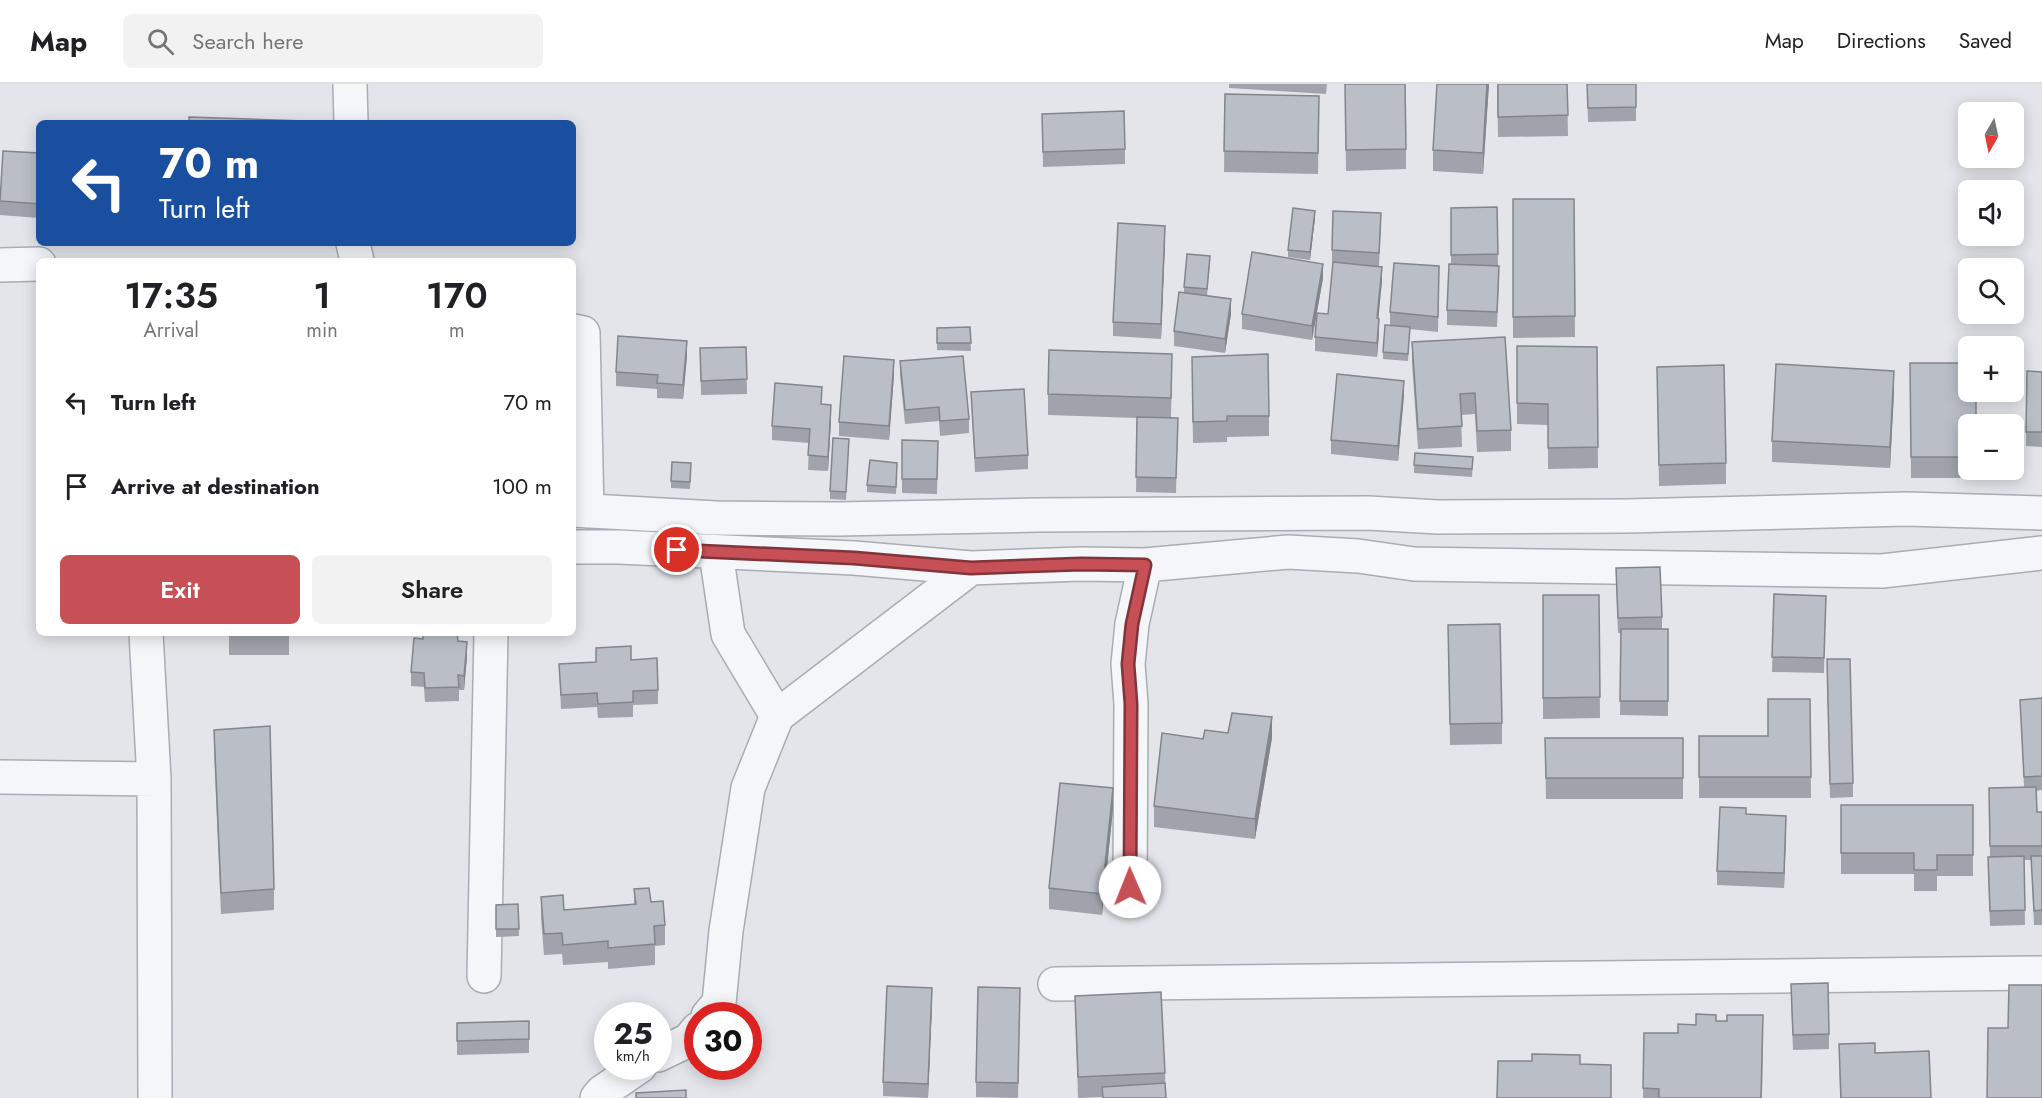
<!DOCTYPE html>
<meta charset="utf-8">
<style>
:root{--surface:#fff;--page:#f2f2f2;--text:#202124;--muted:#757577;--line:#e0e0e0;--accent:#c75057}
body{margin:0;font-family:Jost,sans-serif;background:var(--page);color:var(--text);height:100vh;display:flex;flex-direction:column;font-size:22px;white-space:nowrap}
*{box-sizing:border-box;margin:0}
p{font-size:20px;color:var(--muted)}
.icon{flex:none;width:33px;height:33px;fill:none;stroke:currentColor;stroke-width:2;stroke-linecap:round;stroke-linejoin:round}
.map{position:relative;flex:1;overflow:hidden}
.side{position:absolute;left:36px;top:174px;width:540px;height:378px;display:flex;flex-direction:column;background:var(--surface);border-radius:9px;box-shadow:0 3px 15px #0003}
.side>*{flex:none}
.hud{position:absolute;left:36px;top:36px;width:540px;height:126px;border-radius:9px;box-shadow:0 3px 15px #0003;background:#1a4fa0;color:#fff;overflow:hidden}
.needle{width:39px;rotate:189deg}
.fabs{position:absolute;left:1958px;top:18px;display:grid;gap:12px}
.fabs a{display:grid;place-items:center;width:66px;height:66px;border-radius:9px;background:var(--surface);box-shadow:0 3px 15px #0003;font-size:30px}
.speed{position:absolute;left:594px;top:918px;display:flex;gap:12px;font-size:30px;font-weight:700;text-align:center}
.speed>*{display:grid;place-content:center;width:78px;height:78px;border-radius:50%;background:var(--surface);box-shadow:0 3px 15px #0003;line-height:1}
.speed small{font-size:15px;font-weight:400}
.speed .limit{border:9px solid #d22;background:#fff;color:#111}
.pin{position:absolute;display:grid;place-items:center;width:51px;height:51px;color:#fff;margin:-26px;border:3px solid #fff;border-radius:50%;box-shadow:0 2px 6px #0007}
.me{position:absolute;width:66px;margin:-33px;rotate:359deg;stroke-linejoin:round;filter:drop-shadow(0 0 4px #0008)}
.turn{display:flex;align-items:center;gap:21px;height:126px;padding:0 24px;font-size:27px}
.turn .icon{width:78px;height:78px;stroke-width:2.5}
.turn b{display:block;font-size:42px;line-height:51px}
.eta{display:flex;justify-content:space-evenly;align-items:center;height:102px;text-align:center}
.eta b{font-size:36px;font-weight:600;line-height:42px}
.cta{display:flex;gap:12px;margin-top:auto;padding:12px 24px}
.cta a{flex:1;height:69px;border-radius:9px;background:var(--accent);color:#fff;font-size:24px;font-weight:600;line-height:69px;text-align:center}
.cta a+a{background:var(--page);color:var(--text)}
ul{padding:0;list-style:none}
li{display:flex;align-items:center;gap:18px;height:84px;padding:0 24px}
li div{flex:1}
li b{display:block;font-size:22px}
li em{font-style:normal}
header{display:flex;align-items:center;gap:36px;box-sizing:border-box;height:84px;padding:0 30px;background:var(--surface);border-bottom:2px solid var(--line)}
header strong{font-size:28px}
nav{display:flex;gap:33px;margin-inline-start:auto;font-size:21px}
.search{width:420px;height:54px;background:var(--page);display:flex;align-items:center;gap:15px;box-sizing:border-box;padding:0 21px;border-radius:9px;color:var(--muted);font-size:22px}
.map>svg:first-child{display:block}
</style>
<header>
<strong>Map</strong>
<div class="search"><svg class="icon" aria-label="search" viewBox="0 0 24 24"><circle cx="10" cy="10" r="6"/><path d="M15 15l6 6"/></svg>Search here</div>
<nav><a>Map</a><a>Directions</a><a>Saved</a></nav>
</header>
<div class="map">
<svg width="2042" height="1014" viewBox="0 0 2042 1014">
<rect width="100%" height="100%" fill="#e3e5ea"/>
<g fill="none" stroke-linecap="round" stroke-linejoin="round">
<g stroke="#a8acb4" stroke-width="36">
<path id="minor" d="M350,0l1,39
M353,159l4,18
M0,181l39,-1
M573,247l10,2 4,178
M573,426l143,8 122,1 199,-4 331,-2 70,4 188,-1 280,-7 136,4
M573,463h46l235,11 117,10 110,-4 64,1 143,-13 70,4 56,8 468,7 160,-18
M716,469l12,81 49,82
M146,549l8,146 1,319
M0,693l154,2
M1130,803l1,-183 -3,-40 4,-40 13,-59
M484,892l7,-343
M1055,900l987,-11
M708,932l11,-13 7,-72 22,-143 29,-72 194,-148
M658,971l31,-15 9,-11
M597,1014l5,-6 38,-26"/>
</g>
<use href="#minor" stroke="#f5f6f9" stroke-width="33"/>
</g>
<path fill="#a0a3ab" d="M1229,0h98l-1,10 -97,-6z
M1345,0l61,65v20l-60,2z
M1437,0h52l-6,90 -50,-3v-21z
M1497,0h70l1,52 -70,1z
M1587,0h49v37l-48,1z
M1225,10l94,2 -1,78 -94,-2z
M1042,30l83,35v15l-82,3z
M39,69v65l-39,-3v-23z
M1513,115h61l1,138 -62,1z
M1497,123l1,59 1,15 -2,46 -50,-2v-15l4,-46v-56z
M1315,134l-5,42 -22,-3v-7z
M1381,143l-2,39 3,15 -4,38 1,14 -2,24 -62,-6v-14l13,-23 5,-50h-1v-14z
M1165,156l-4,99 -48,-3v-14z
M1210,180l-3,32 24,18 -6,39 -51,-7v-15l10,-38v-6z
M1439,182l-1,66 -28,-3 -2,32 -25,-2v-7l7,-27v-13z
M1323,194l-11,62 -70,-11v-15z
M970,243l1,24 -34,-1v-22z
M1505,253l6,93v21l-34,1 -2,-38 -14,1 1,32 -44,2 -6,-86v-21z
M1517,262l80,1 1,121 -50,1v-44l-31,-1z
M746,263l1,47 -46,1 -1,-47z
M687,272l-4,43 -26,-1v-9l-41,-3v-14z
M900,277l69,58v14l-29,3 -1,-15 -34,3 -5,-49z
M1910,279l58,61v46h8v8h-65z
M1657,283l69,96v21l-67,2z
M2027,287l15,1v75l-16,-1z
M1172,290l-1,44h7l-2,75 -40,-1 1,-74 -89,-3v-21z
M894,291l-5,65 -50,-4v-14z
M1192,294l77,38v20l-42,1v5l-34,1z
M971,308l57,63v14l-53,3z
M1894,308l-4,76 -118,-6v-21z
M1404,311l-6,66 -67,-7v-14z
M822,320l9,16 -3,51 -20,-1 1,-27 -37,-3v-14z
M849,355l-3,61 -16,-1v-8z
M902,356l36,1 -1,53 -35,-1z
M1473,380l-1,13 -58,-4v-8z
M691,386l-1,19 -19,-1v-7z
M897,386l-1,24 -29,-2v-7z
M1616,498l46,35v12h6v87l-48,-1 1,-82h-3z
M1774,510l52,2 -2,77 -52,-1z
M1543,511h56l1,123 -57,1z
M1448,541l54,98v21l-52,1z
M229,549h60v22h-60z
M423,549h34l1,8 9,16 -3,33h-5v11l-34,1 -1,-15 -13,-1v-14l12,-33z
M596,564l35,12 27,30v14l-25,1v12l-35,1 -1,-11 -36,2 -2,-45 37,-2z
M1827,590l26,109v14l-23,1z
M2042,614v92l-6,1 1,21h5v113h-8l-3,-65h-7l1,65 -35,1 -2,-55 2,-14 -1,-69 35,-1 -4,-87z
M1810,615l1,99h-112v-62h69z
M214,646l60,159v21l-53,4 -7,-163z
M1272,654l-17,101 -101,-12v-21l49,-67z
M1545,654h138v61h-137z
M1841,721h132v71h-36v15h-23v-17h-73z
M1113,725l-11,106 -53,-6v-21z
M1746,730l40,17 -2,57 -67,-3v-14z
M634,805l17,13 14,23v20l-10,1v19l-47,4v-7l-45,3 -1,-11 -18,1 -3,-37v-21l23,13 70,-6z
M518,820l1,32 -23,1v-32z
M1020,904l-2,110 -42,-1v-15z
M1075,912l90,77 1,25h-64v-1l-24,1z
M1791,915l38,35v15l-36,1z
M932,919l-4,95 -45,-2v-14z
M529,937v32l-72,2v-32z
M1716,937l47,15 -1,62h-119l1,-65h34l18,-8z
M1839,960l36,9 56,45h-91z"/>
<path fill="#82858b" d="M1487,0h2l-6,90v-21z
M1315,127v7l-5,42v-8z
M1165,142v14l-4,99v-15z
M1323,180v14l-11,62v-14z
M1382,183v14l-5,52v-15z
M1231,215v15l-6,39v-14z
M1379,235v14l-2,24v-14z
M687,257v15l-4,43v-14z
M894,276v15l-5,65v-14z
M1894,287v21l-4,76v-21z
M1404,297v14l-6,66v-15z
M831,321v15l-3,51v-14z
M467,558v15l-3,33v-14z
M1272,633v21l-17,101v-20z
M1113,704v21l-11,106v-21z
M1786,732v15l-2,57v-15z
M932,904v15l-4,95v-14z"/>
<path fill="#babec7" stroke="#82858b" stroke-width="1.5" d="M1345,0h60l1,65 -60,1z
M1437,0h50l-4,69 -50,-3z
M1498,0h69l1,31 -70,2z
M1587,0h49v23l-48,1z
M1225,10l94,2 -1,57 -94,-2z
M1124,27l1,38 -82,3 -1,-38z
M189,33l144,5v1h-144z
M3,67l36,2v51l-39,-3z
M1513,115h61l1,117 -62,1z
M1497,123l1,47 -47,1v-47z
M1293,124l22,3 -5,41 -22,-2z
M1333,127l48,2 -2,40 -47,-3z
M1118,139l47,3 -4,98 -48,-2z
M1252,168l71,12 -11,62 -70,-12z
M1187,170l23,2 -3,33 -23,-2z
M1333,178l49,5 -5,51 2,1 -2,24 -62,-6 2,-24 11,1z
M1394,179l45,3 -1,51 -48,-5z
M1449,180l50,2 -2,46 -50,-2z
M1179,208l52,7 -6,40 -51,-8z
M1385,241l25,2 -2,27 -25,-2z
M970,243l1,16h-34v-15z
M618,252l69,5 -4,44 -26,-2 1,-8 -42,-3z
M1505,253l6,93 -34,1 -2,-38 -15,1 2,32 -44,3 -6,-87z
M1517,262l80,1 1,100 -50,1v-44l-31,-1z
M746,263l1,32 -46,2 -1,-33z
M1049,266l123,4 -1,44 -123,-4z
M1268,270l1,62h-42v5l-34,1 -1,-65z
M844,272l50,4 -5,66 -50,-4z
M963,272l6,63 -29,2 -1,-14 -34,3 -5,-49z
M1910,279h58v29h8v32h-8v33h-57z
M1776,280l118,7 -4,76 -118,-6z
M1724,281l2,98 -67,2 -2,-98z
M2027,287l15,1v60h-16z
M1337,290l67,7 -6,65 -67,-6z
M775,299l47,4 -1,17 10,1 -3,52 -20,-2 2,-26 -38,-3z
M1024,305l4,66 -53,3 -4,-66z
M1137,333l41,1 -2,60 -40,-1z
M833,354l16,1 -3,53 -16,-1z
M902,356l36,1 -1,38h-35z
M1415,369l58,4 -1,12 -58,-4z
M870,376l27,3 -1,24 -29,-2z
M672,378l19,1 -1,19 -19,-1z
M1660,483l2,50 -44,1 -2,-50z
M1774,510l52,2 -2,62 -52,-1z
M1543,511h56l1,102 -57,1z
M1500,540l2,99 -52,1 -2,-99z
M1621,545h47v72h-48z
M229,549h60v1h-60z
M423,549h34l1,8 9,1 -3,34 -6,-1 1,12 -34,1 -1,-15 -13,-1 3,-34 9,1z
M631,562v14l26,-2 1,32 -25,1v11l-35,2 -1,-11 -36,2 -2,-31 37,-2v-14z
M1827,575h23l3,124 -23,1z
M2042,614v78l-18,1 -4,-77z
M1768,615h42l1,78h-112v-41h69z
M1232,629l40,4 -17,102 -101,-13 8,-73 41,6 2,-9 23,3z
M270,642l4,163 -53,4 -7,-163z
M1545,654h138v40h-137z
M1060,699l53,5 -11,106 -53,-6z
M2036,703l1,25h5v34h-52l-1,-58z
M1841,721h132v50h-36v15h-23v-17h-73z
M1720,723l26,1v6l40,2 -2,57 -67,-2z
M2024,772l1,54 -35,1 -2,-54z
M2031,772h11v54l-8,1z
M649,804l2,14 12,-1 2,24 -11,1 1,18 -47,4v-7l-45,4 -1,-12 -18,1 -3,-37 22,-2 1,15 72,-6 -2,-15z
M518,820l1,25h-23v-24z
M1828,899l1,51 -36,1 -2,-51z
M2009,901h33v113h-55l1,-70h20z
M887,902l45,2 -4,96 -45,-2z
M978,903l42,1 -2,95 -42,-1z
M1161,908l4,81 -87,4 -3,-81z
M1696,930l20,1v6h11v-6h36l-2,83h-102v-9l-16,-1 1,-55h34v-9l18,1z
M529,937v18l-72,2v-18z
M1875,959v10l54,-2 2,47h-90l-2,-54z
M1532,970l48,1v9l31,1v33h-114l1,-37h34z
M1165,999l1,15h-63l-1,-11z
M686,1006v8h-50v-5z"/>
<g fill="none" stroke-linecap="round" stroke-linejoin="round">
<g stroke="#813439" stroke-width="15">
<path id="route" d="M677,466l177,8 117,10 110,-4 64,1 -13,59 -4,40 3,40 -1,183"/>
</g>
<use href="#route" stroke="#c75057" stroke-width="10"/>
</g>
</svg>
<div class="fabs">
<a><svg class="needle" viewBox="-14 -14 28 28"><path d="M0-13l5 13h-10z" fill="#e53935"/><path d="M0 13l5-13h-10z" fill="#757577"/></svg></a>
<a><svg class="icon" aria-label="sound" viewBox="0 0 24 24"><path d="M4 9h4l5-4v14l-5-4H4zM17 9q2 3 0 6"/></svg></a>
<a><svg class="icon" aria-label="search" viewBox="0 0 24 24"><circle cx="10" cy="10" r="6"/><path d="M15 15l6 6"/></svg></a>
<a>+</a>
<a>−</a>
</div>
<div class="speed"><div>25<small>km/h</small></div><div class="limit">30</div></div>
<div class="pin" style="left:677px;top:466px;background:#d93025"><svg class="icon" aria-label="arrive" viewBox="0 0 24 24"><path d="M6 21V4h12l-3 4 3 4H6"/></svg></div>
<svg class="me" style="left:1130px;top:803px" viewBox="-20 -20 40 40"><circle r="19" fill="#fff"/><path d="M0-13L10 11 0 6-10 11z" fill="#c75057"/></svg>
<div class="hud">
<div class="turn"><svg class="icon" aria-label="left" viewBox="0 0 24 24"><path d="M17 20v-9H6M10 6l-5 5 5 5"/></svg><div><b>70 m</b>Turn left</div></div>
</div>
<section class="side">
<div class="eta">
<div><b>17:35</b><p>Arrival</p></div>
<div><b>1</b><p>min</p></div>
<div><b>170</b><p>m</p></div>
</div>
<ul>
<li><svg class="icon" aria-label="left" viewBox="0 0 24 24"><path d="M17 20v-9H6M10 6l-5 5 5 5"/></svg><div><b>Turn left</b></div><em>70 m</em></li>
<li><svg class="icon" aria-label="arrive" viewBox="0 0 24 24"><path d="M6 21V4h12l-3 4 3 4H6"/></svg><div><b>Arrive at destination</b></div><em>100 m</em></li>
</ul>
<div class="cta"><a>Exit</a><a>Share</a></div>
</section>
</div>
